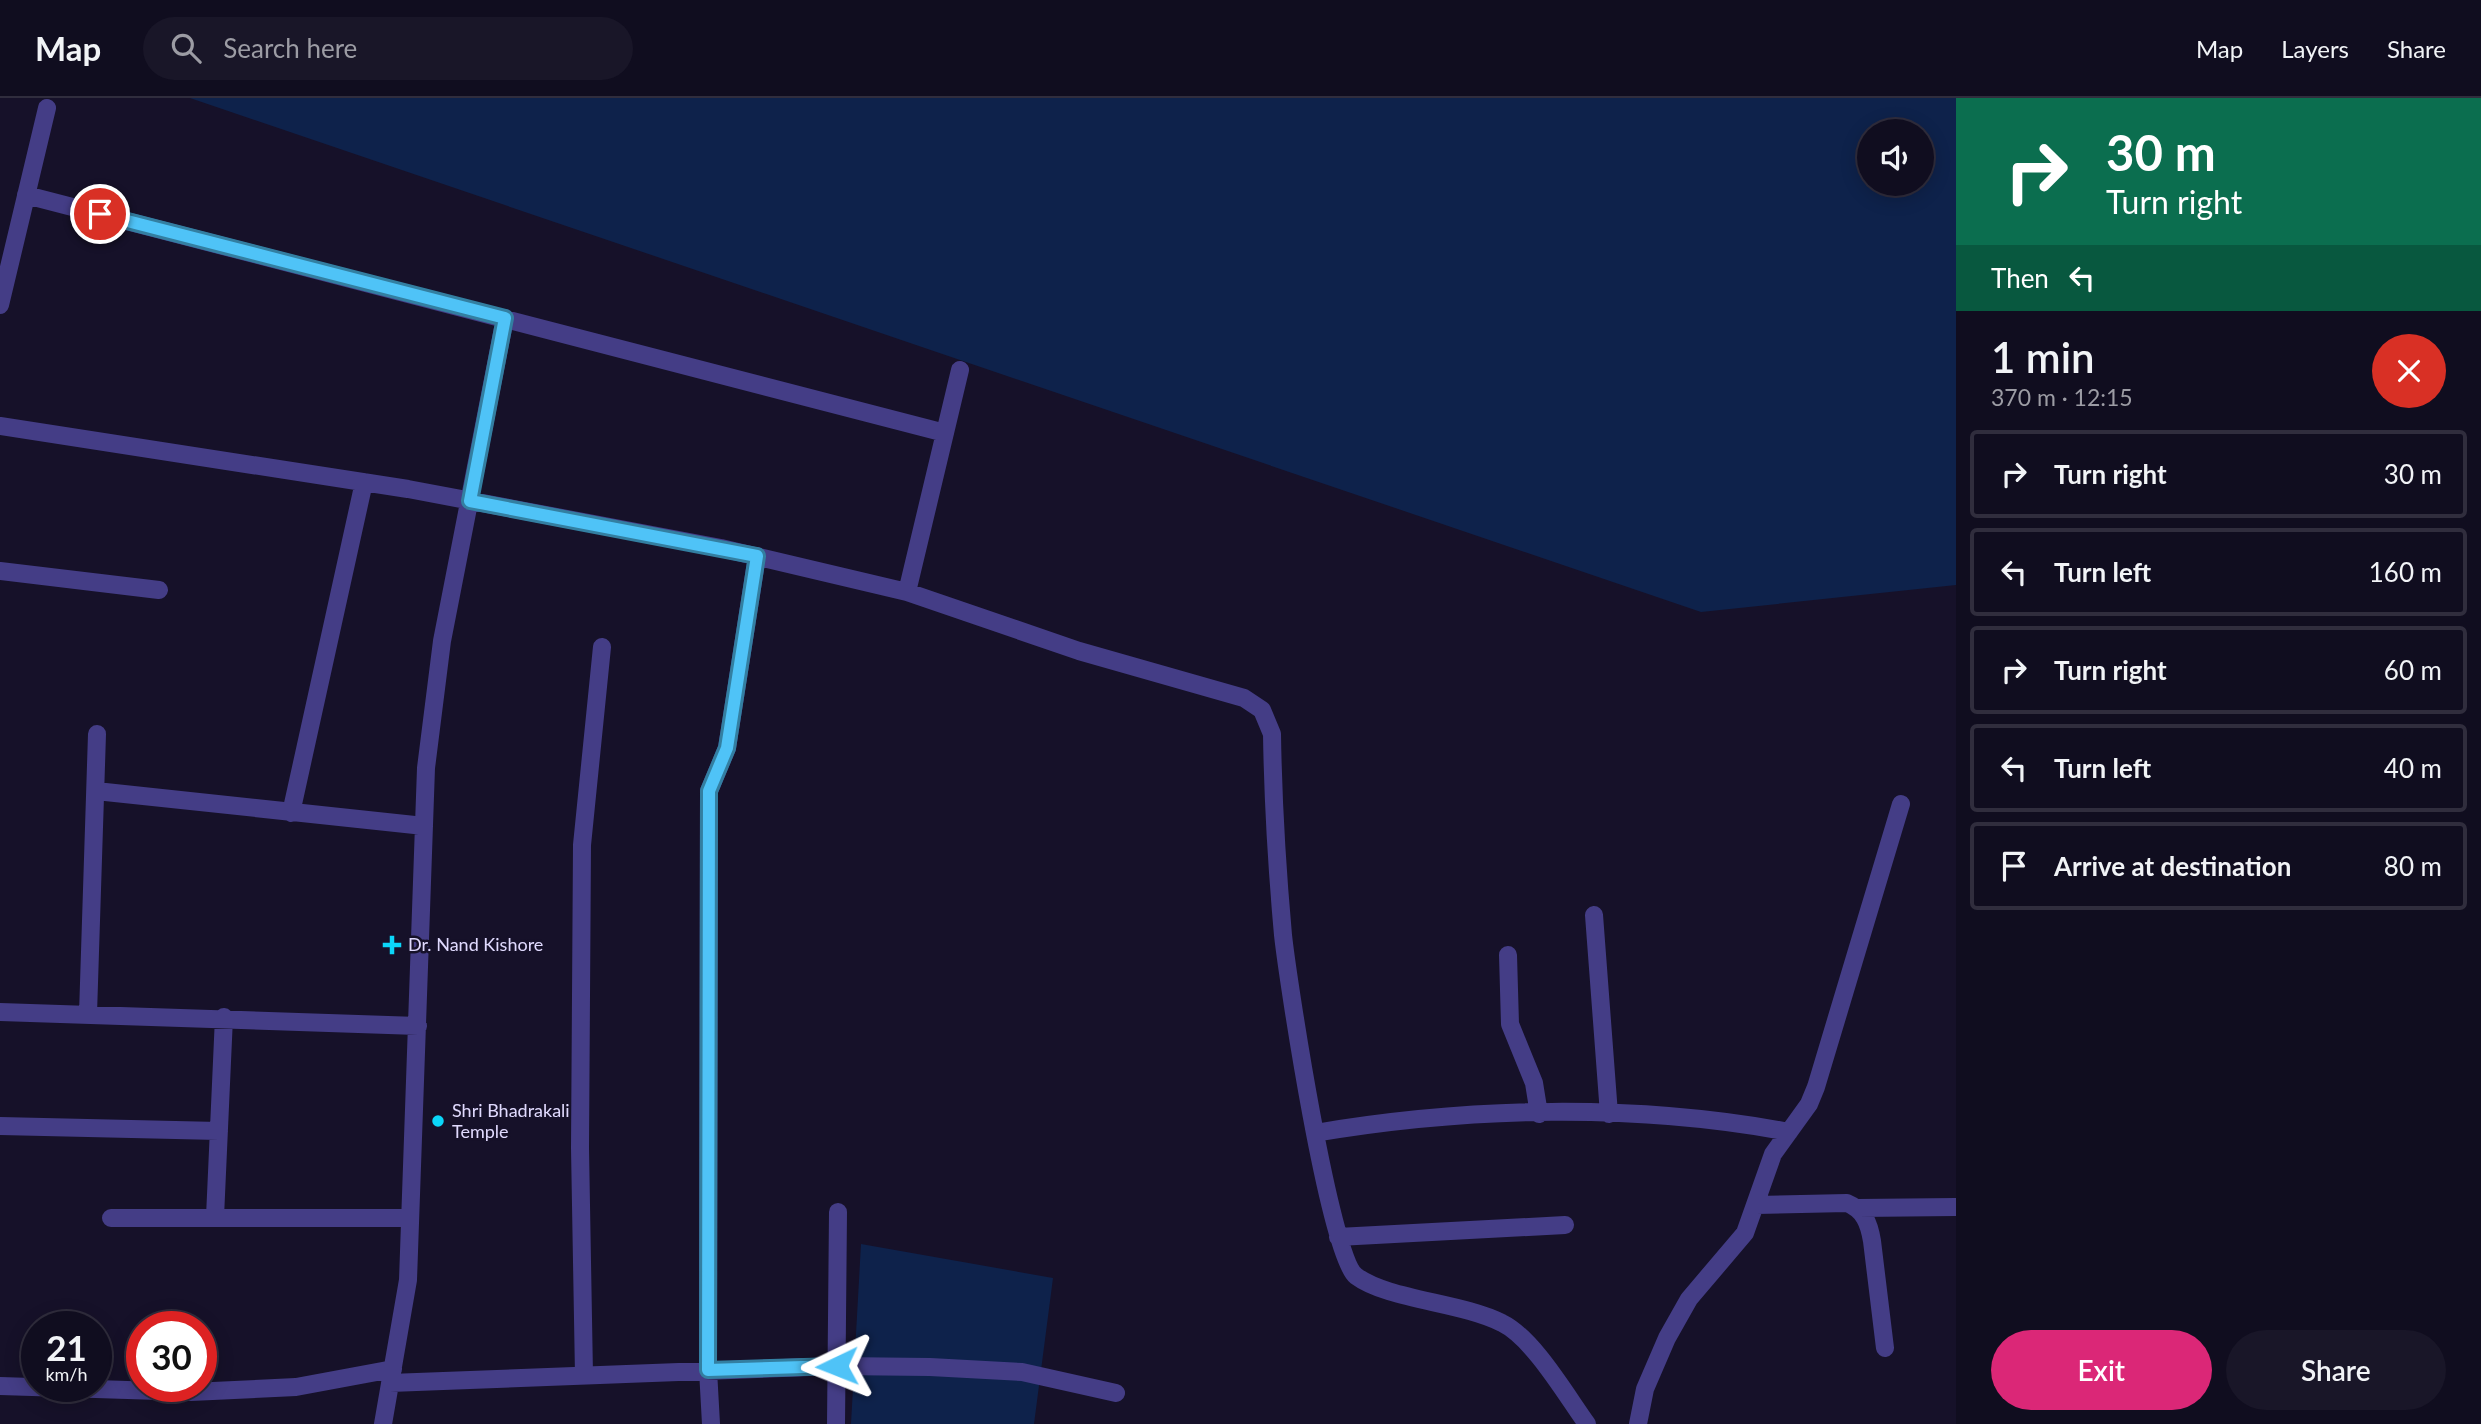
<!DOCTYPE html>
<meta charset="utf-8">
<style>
:root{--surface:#100d1f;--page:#191628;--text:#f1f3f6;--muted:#9c9ca4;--line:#302d3d;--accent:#db2777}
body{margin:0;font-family:Lato,sans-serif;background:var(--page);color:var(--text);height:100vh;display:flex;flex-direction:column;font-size:26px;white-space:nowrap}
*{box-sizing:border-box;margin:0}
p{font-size:23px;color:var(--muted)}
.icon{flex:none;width:38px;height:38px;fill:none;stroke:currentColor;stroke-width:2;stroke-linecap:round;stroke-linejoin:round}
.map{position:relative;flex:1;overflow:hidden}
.panel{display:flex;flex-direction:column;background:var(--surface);width:525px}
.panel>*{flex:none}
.banner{background:#0b6e4f;color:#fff;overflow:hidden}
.buttons{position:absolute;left:1857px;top:21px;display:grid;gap:14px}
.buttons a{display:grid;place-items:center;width:77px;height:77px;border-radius:50%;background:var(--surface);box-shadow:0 4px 18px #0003,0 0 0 2px var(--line);font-size:35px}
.speed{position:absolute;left:21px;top:1213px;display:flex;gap:14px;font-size:35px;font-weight:700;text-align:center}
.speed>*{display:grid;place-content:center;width:91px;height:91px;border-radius:50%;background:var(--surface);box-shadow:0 4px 18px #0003,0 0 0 2px var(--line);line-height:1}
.speed small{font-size:18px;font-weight:400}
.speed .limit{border:10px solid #d22;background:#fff;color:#111}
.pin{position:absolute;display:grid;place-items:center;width:60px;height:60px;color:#fff;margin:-30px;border:4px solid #fff;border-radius:50%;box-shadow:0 2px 7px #0007}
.me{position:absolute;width:77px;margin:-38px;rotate:268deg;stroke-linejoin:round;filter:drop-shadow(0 0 5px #0008)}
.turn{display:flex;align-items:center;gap:24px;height:147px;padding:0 35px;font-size:32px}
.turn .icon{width:91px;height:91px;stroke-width:2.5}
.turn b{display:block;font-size:49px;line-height:60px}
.then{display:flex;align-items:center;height:66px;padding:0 35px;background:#0003;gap:14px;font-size:26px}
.round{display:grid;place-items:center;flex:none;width:74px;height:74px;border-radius:37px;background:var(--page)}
.overview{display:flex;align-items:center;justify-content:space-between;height:119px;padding:0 35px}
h1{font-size:42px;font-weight:600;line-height:52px}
.primary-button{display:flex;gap:14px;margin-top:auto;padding:14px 35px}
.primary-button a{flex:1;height:80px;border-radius:42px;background:var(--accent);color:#fff;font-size:28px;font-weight:600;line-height:80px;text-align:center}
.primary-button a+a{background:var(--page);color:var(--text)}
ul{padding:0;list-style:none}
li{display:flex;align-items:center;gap:21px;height:88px;margin:0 14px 10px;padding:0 21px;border:4px solid var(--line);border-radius:7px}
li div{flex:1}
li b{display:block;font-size:26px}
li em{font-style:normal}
header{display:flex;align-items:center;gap:42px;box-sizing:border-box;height:98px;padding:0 35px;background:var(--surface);border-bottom:2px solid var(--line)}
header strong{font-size:33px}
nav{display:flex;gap:38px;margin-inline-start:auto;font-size:24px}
.search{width:490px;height:63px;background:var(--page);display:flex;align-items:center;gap:18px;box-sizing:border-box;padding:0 24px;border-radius:38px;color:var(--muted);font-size:26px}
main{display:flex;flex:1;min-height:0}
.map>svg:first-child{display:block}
</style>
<header>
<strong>Map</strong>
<div class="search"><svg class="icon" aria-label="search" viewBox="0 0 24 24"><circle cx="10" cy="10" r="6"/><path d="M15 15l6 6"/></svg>Search here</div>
<nav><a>Map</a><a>Layers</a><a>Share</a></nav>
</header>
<main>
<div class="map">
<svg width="1956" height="1326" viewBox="0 0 1956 1326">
<rect width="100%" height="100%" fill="#161129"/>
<path fill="#0e224b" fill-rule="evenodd" d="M190,0h1766v487l-255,27zM1869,33h53v53h-53z
M861,1146l192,34 -19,146h-183z"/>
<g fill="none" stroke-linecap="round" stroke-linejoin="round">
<path stroke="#443d86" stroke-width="18" d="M26,97l919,238
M0,207l47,-197
M0,328l408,63 313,59 186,44 172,59 165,47 18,12 10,24c1,67 5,134 11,201 5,46 47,322 73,341 32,24 105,26 146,47 31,15 64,72 85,101
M0,473l159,19
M907,494l53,-222
M96,693l328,35
M291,715l73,-331
M1594,817l15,199
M1508,857l2,69 24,59 5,31
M0,914l418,14
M88,916l9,-280
M0,1028l219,5
M1315,1035c154,-26 319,-30 474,-1
M1756,1107l91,-2c17,7 22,20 25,38l13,107
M1858,1110l98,-1
M215,1119l9,-200
M111,1120h299
M1338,1139l227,-12
M584,1277l-4,-227 2,-303 20,-198
M390,1285l447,-17 93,1 92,5 94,21
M0,1288l191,6 105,-5 97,-18
M383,1326l25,-144 18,-512 16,-127 63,-323
M711,1326l-3,-54 1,-579 18,-43 30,-192
M836,1326l2,-212
M1638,1326l7,-35 22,-51 22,-39 56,-66 28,-79 36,-50 7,-17 85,-283"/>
</g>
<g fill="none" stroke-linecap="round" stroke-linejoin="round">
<g stroke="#337fa1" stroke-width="18">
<path id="route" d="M100,116l405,104 -35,183 287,55 -30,192 -18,43 -1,579 129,-4"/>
</g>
<use href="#route" stroke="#4fc3f7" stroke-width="12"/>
</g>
<g fill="#0bd6f9" stroke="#161129" stroke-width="2.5">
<path d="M388.5 836.5h7v7h7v7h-7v7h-7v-7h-7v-7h7z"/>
<circle cx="438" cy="1023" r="7"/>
</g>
<g text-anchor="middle" stroke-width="5" stroke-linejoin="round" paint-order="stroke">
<g font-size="18" fill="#e0dafe" stroke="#161129" text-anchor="start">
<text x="408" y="853">Dr. Nand Kishore</text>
<text x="452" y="1019">Shri Bhadrakali<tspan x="452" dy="21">Temple</tspan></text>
</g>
</g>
</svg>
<div class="buttons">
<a><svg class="icon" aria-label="sound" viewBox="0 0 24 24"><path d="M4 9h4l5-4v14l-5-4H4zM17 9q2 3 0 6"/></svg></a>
</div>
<div class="speed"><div>21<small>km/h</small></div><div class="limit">30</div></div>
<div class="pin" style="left:100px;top:116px;background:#d93025"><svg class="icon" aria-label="arrive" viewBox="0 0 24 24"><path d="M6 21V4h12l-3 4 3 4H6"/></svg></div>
<svg class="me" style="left:837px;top:1268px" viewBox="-20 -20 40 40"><path d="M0-17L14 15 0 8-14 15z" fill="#4fc3f7" stroke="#fff" stroke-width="4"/></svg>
</div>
<section class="panel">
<div class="banner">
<div class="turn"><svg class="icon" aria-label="right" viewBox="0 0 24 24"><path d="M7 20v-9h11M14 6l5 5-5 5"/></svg><div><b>30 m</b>Turn right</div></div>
<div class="then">Then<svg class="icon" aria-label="left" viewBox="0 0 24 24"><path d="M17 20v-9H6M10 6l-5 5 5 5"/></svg></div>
</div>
<div class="overview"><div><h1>1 min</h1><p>370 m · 12:15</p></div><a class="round" style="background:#d93025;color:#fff"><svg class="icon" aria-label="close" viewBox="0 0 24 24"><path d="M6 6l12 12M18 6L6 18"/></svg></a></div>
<ul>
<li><svg class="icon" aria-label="right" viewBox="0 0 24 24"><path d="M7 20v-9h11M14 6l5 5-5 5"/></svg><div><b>Turn right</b></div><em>30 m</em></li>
<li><svg class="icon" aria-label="left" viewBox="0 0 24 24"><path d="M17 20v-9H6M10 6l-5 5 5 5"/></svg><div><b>Turn left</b></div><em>160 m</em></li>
<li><svg class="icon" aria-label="right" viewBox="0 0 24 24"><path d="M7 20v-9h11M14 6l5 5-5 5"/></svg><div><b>Turn right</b></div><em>60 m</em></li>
<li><svg class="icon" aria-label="left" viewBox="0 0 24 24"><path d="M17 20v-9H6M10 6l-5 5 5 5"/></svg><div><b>Turn left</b></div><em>40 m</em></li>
<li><svg class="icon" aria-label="arrive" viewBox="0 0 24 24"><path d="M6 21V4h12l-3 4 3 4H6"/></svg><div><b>Arrive at destination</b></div><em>80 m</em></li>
</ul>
<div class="primary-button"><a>Exit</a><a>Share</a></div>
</section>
</main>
